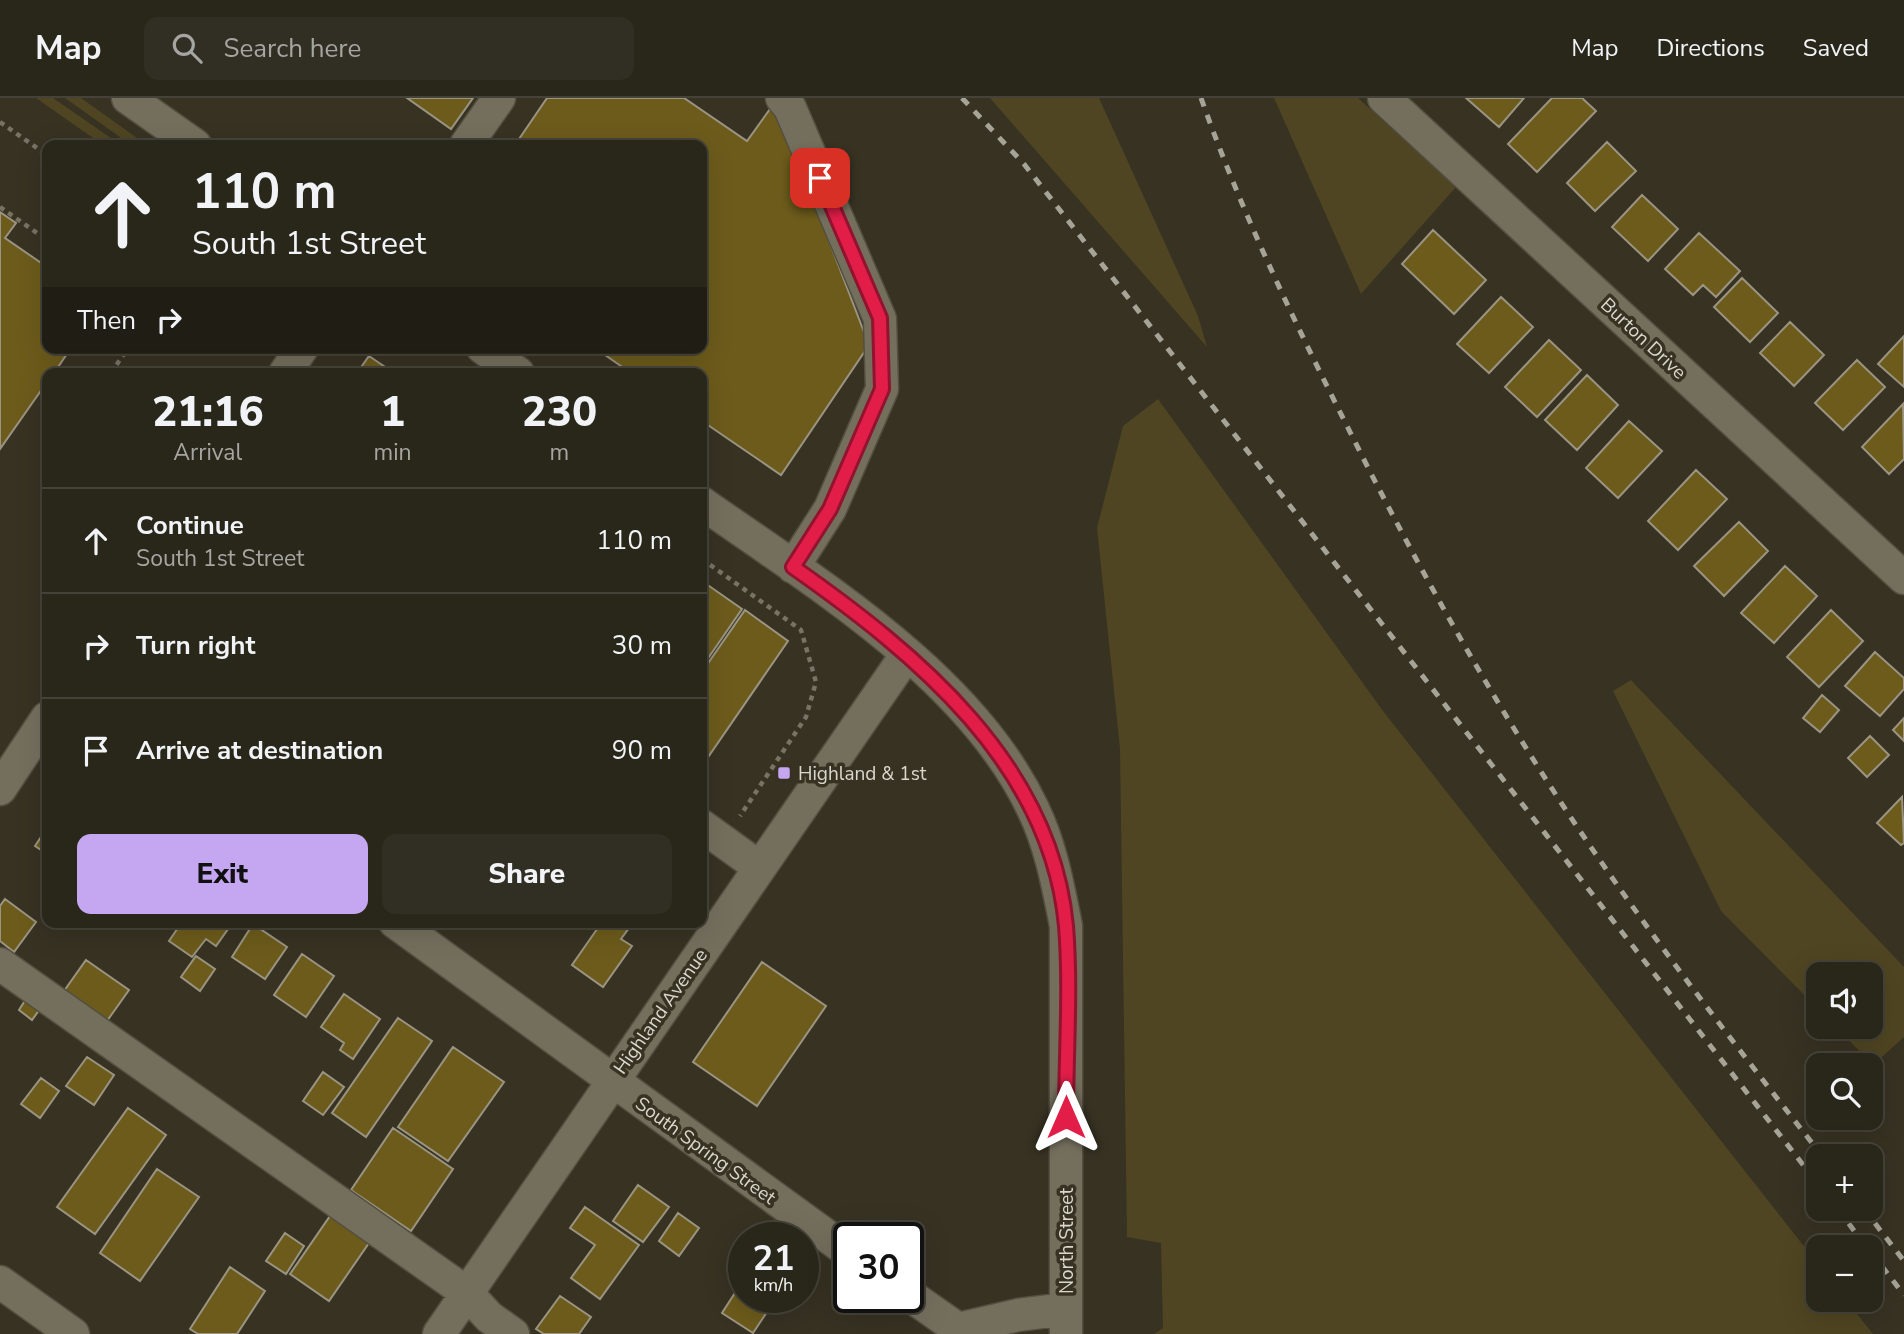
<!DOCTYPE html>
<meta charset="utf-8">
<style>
:root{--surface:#29261a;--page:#312e23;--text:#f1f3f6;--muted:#a5a5a2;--line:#454339;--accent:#c5a7f1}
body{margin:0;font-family:"Nunito Sans",sans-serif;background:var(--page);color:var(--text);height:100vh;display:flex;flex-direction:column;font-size:26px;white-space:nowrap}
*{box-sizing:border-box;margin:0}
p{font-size:23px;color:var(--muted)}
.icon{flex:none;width:38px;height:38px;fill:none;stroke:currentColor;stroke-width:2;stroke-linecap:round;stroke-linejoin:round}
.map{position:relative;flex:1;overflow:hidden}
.side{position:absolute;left:42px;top:270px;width:665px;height:560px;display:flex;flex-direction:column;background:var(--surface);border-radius:14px;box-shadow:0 7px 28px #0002,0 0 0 2px var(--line)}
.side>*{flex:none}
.top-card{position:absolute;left:42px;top:42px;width:665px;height:214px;border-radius:14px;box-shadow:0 7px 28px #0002,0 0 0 2px var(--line);background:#29261a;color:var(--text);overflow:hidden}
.tools{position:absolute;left:1806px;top:864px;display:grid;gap:14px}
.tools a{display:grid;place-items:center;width:77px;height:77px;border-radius:14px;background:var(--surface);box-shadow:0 7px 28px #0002,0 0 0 2px var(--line);font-size:35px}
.speed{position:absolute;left:728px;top:1124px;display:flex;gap:14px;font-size:35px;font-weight:700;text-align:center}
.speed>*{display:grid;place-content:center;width:91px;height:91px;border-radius:50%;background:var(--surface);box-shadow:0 7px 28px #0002,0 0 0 2px var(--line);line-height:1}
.speed small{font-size:18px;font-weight:400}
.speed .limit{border:4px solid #111;border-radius:10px;background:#fff;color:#111}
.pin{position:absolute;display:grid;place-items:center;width:60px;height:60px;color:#fff;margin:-30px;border-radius:14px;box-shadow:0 4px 10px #0006}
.me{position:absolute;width:77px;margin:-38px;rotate:0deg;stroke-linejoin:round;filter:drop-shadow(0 0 5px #0008)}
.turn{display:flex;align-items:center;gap:24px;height:147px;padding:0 35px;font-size:32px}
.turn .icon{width:91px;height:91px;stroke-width:2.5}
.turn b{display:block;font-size:49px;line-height:60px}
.then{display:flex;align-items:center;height:66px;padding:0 35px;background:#0003;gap:14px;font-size:26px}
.eta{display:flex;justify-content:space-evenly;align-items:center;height:119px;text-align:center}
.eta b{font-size:42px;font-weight:800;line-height:49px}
.button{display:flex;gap:14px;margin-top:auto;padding:14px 35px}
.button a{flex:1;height:80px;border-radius:14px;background:var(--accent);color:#111;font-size:28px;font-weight:800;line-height:80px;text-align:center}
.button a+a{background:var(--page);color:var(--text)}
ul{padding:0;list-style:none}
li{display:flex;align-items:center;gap:21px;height:105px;padding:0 35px;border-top:2px solid var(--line)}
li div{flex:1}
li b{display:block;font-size:26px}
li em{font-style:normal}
header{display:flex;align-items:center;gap:42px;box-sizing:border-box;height:98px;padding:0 35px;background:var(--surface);border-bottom:2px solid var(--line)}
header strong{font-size:33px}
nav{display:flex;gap:38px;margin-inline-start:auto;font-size:24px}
.search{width:490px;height:63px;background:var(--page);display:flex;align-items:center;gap:18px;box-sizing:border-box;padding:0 24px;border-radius:14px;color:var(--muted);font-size:26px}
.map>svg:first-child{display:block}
</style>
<header>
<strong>Map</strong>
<div class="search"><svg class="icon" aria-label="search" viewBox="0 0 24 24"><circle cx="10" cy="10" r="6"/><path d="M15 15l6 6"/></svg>Search here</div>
<nav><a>Map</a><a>Directions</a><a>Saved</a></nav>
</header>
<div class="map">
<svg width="1904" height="1236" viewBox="0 0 1904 1236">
<rect width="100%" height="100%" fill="#373222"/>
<path fill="#4f4522" d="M36,0h17l68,47h-18z
M65,0h16l66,47h-16z
M990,0h109l99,218 9,31z
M1274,0h84l98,89 -95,107z
M1158,301l225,312 435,553v36h28l27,34h-719l9,-6 -2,-85 -34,-6 -7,-488 -23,-221 26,-102z
M1631,582l273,287v70l-31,28 -37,-38h35v-52h-53v34l-97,-98 -108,-220z"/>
<path fill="#6c5b1b" stroke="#9a9482" stroke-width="2" d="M407,0h66l-22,31z
M547,0h137l63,43 23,-32 12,9 87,227 -88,130 -79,-54v-48h-71l-36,-25h107v-203h-187z
M1466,0h58l-25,29z
M1552,0h30l14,13 -59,61 -29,-28z
M1607,44l29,29 -41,40 -28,-28z
M1642,97l36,34 -30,32 -36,-34z
M0,114l16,11 -11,15 42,29v81h24l-17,25h-7v9l-47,67z
M1433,132l53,50 -32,34 -52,-50z
M1699,135l41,38 -24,26 -13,-12 -10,10 -28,-26z
M1742,180l36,35 -28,29 -36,-35z
M1501,199l32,30 -44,46 -32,-29z
M1790,224l34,33 -30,31 -34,-33z
M1904,238v51l-26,-23z
M1549,242l32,30 -44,47 -32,-30z
M369,258l25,17h-37z
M1857,262l28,27 -42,43 -28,-27z
M1587,277l31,30 -41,45 -32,-30z
M1903,306l1,55 -15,15 -27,-27z
M1629,323l33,30 -44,47 -32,-30z
M1696,372l31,29 -49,51 -30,-29z
M1739,424l29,29 -44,45 -30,-30z
M1785,468l32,30 -43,47 -33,-30z
M702,483l40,28 -40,58z
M745,512l43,31 -86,125v-94z
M1831,512l32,31 -44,46 -32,-30z
M1875,554l29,26v11l-24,27 -35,-30z
M1822,597l17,15 -19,22 -17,-14z
M1904,620v23l-11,-11z
M1870,638l19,19 -22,22 -19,-19z
M1902,699l2,46 -3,2 -24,-22z
M47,730v26l-12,-8z
M5,801l31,23 -22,30 -14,-11v-35z
M182,824h51l-17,24 -10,-7 -14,18 -23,-16z
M602,824l30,2 -11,15 11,7 -29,41 -31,-22z
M253,826l34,23 -22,32 -33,-22z
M302,856l32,22 -28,41 -32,-22z
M196,858l19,13 -15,22 -19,-14z
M86,862l43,30 -22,31 -43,-30z
M762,864l64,44 -69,100 -64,-44z
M344,896l36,25 -27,40 -13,-9 4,-7 -23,-16z
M26,901l14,10 -8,11 -13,-10z
M398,920l34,23 -66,96 -34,-24z
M453,949l51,35 -56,79 -50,-34z
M87,959l27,18 -20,30 -28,-19z
M323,974l21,15 -21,28 -20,-14z
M41,980l18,13 -19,27 -19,-14z
M128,1010l38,27 -71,99 -38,-27z
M393,1030l60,41 -42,62 -60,-41z
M157,1071l42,28 -59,84 -40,-28z
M638,1087l31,22 -26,35 -30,-21z
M585,1109l54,38 -39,54 -29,-21 24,-33 -25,-17z
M678,1115l21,15 -20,28 -20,-15z
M330,1118l39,27 -40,58 -39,-27z
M285,1135l19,13 -18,28 -20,-13z
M230,1169l35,24 -28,43h-39l-8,-5z
M744,1181v18h33l-24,36 -31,-20z
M560,1198l31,21 -12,17h-35l-8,-5z"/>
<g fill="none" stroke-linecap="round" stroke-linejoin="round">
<g stroke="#534f41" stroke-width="35">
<path id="minor" d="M128,0l67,47
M782,0l8,10 90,211 2,70 -52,120 -37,58
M1384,0l520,480
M466,47l33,-47
M483,250l35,25
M285,275l17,-25
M702,405c115,81 269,174 331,306 18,37 25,77 33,117v408
M0,691l47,-71
M702,728l57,41
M395,824l454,330
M0,866l467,329 22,24 24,17
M0,1184l73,52
M908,1196l50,35 13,5
M958,1231l60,-14 48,-6
M439,1236l468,-680"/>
</g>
<path stroke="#777365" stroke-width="4.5" stroke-dasharray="5 5" stroke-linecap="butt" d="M0,24l47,33
M0,109l47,33
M111,275l17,-25
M702,461l99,71 15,52 -10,35 -66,99"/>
<use href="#minor" stroke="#746f5d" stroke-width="32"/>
<path stroke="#a6a397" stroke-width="5" stroke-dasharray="9 9" stroke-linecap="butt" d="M962,0l62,66 794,1020
M1201,0c40,113 92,221 146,328 70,140 147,278 235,408 75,111 158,217 241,323
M1838,1111l29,39
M1864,1111l40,52
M1871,1154l33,43"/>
</g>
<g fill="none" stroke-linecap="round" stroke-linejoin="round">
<g stroke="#92132f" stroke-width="18">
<path id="route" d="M820,80l60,140 2,71 -52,120 -37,58c124,87 258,197 273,359 5,62 0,129 0,191"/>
</g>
<use href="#route" stroke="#e11d48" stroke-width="12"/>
</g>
<rect fill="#c5a7f1" stroke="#373222" stroke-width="2.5" x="777" y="668" width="14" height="14" rx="3.5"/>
<g text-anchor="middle" stroke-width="7" stroke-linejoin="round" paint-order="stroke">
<g font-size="19" fill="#dad7cd" stroke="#373222">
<text transform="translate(1644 240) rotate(43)" y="7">Burton Drive</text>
<text transform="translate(660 913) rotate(-55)" y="7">Highland Avenue</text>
<text transform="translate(706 1052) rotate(36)" y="7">South Spring Street</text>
<text transform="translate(1066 1143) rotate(-90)" y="7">North Street</text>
</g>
<g font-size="19" fill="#dad7cd" stroke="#373222" text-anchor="start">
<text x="798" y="682">Highland &amp; 1st</text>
</g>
</g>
</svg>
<div class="tools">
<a><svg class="icon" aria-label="sound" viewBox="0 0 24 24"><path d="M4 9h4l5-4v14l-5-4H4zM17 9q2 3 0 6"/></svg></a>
<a><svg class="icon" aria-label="search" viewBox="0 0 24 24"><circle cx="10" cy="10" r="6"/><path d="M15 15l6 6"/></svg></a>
<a>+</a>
<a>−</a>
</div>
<div class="speed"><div>21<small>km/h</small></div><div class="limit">30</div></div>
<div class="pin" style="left:820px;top:80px;background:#d93025"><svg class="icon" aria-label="arrive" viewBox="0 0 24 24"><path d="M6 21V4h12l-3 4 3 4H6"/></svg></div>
<svg class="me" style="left:1066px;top:1019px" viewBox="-20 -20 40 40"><path d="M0-17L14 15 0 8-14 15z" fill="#e11d48" stroke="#fff" stroke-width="4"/></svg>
<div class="top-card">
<div class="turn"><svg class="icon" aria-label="ahead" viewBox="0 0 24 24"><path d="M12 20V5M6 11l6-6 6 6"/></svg><div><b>110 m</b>South 1st Street</div></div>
<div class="then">Then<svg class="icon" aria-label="right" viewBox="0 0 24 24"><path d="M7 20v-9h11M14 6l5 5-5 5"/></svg></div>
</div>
<section class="side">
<div class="eta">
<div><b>21:16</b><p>Arrival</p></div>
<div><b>1</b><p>min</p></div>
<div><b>230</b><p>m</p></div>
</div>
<ul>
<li><svg class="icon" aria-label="ahead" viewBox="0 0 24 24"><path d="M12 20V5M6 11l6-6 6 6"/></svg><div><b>Continue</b><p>South 1st Street</p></div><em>110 m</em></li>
<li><svg class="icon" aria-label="right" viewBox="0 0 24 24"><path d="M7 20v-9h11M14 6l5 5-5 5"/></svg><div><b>Turn right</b></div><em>30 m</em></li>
<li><svg class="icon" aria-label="arrive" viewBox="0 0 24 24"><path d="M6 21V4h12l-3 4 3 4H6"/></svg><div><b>Arrive at destination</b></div><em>90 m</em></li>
</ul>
<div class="button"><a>Exit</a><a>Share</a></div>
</section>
</div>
